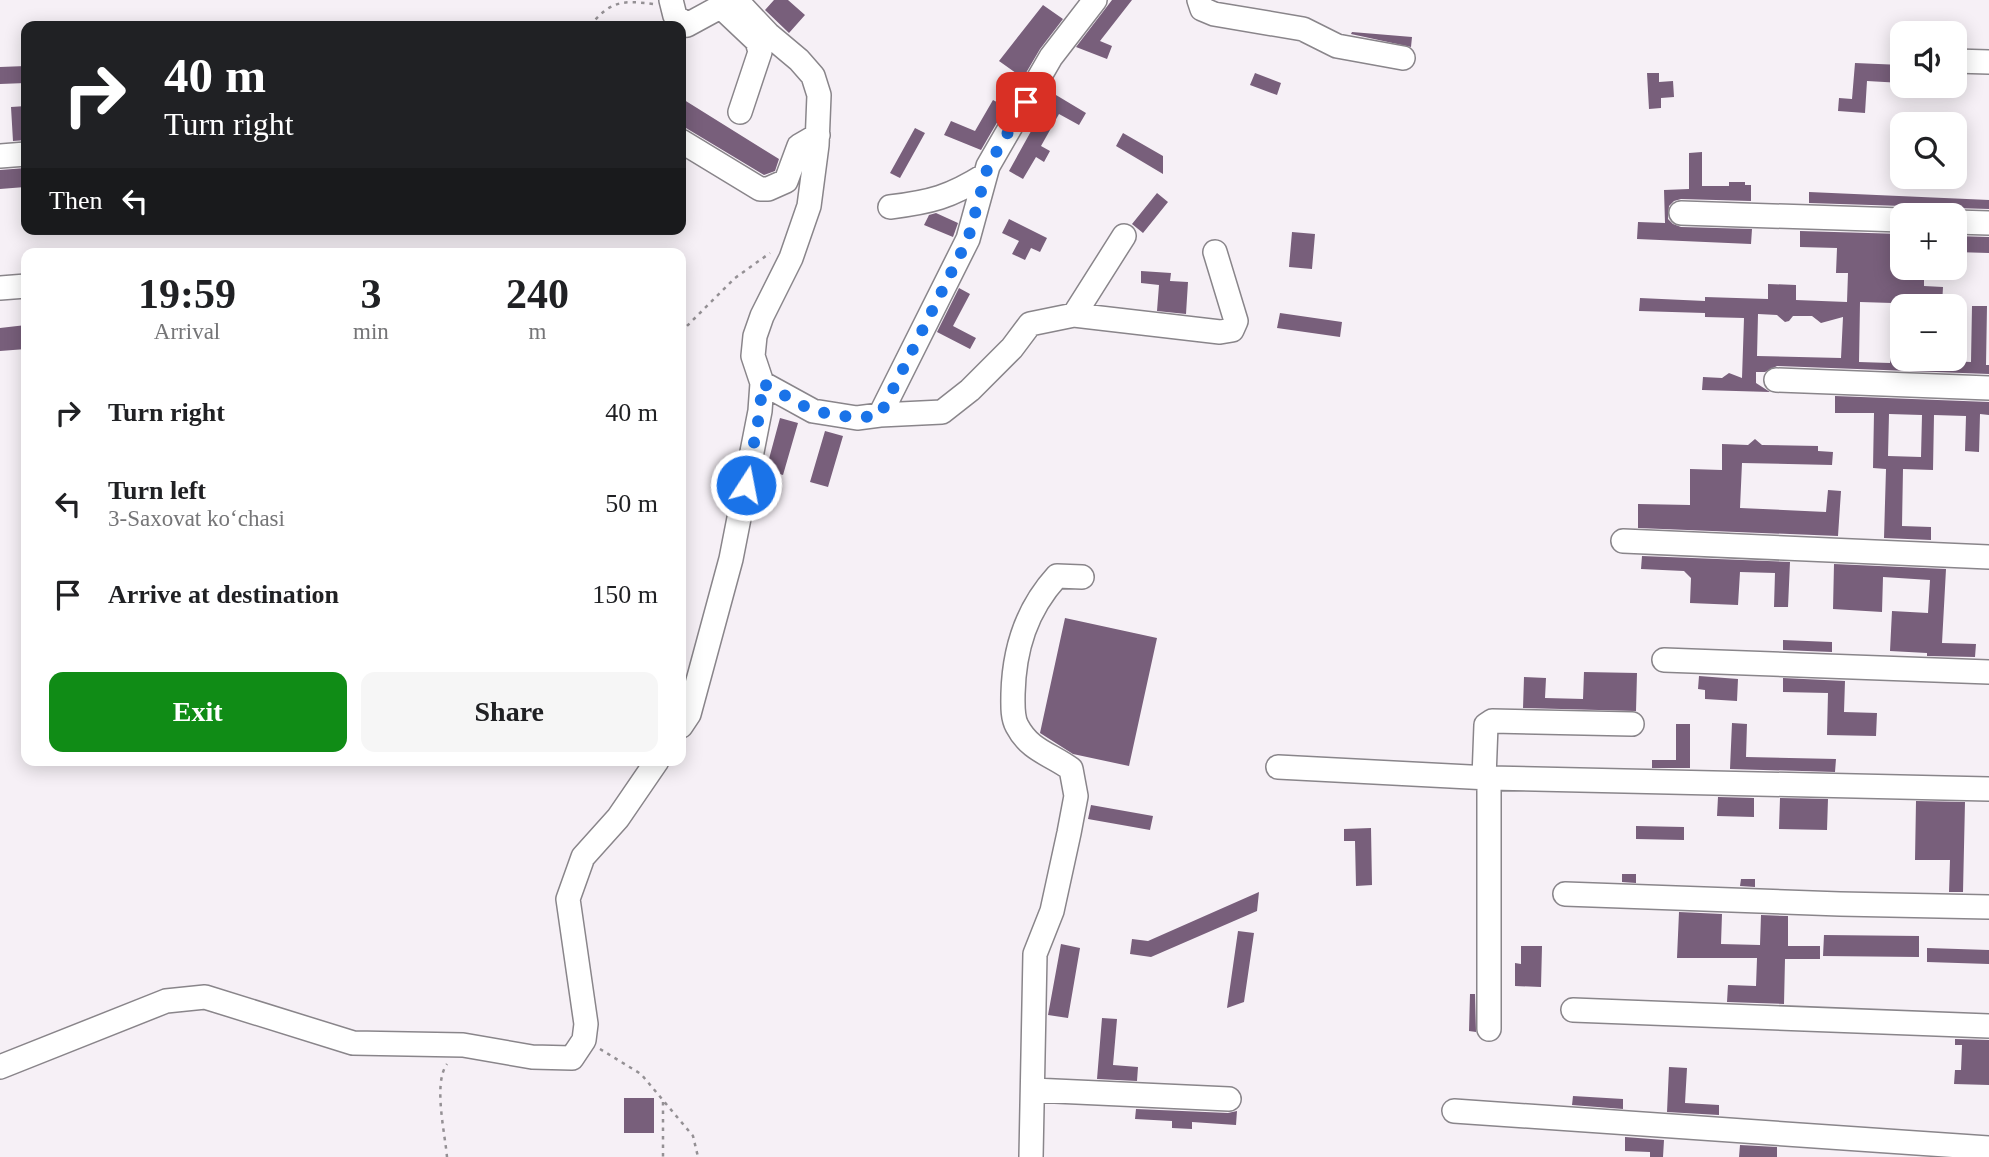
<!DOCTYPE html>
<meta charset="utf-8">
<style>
:root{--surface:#fff;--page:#f6f6f6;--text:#202124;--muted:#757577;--accent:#108c16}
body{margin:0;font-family:Georgia,serif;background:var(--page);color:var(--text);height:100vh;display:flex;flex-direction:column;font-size:26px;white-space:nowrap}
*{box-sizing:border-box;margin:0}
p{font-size:23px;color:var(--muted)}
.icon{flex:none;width:38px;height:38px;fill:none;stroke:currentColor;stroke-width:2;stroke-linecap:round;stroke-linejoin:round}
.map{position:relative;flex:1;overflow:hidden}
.side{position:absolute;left:21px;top:248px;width:665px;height:518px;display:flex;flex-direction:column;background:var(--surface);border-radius:14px;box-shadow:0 4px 18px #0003}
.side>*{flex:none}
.hud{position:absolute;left:21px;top:21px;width:665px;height:214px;border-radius:14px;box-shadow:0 4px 18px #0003;background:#202124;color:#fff;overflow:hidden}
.controls{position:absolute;left:1890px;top:21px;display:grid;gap:14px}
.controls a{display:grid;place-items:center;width:77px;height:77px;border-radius:14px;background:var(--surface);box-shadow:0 4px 18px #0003;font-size:35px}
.pin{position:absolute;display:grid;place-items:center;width:60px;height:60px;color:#fff;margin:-30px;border-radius:14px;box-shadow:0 4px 10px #0006}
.me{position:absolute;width:77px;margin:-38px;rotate:11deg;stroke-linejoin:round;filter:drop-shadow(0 0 5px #0008)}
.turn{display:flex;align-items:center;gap:24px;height:147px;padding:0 28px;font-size:32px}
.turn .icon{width:91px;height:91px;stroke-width:2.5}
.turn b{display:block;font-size:49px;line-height:60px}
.then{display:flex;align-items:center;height:66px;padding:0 28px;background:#0003;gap:14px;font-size:26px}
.eta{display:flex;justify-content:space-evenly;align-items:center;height:119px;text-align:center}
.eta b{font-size:42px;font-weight:700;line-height:49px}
.action{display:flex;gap:14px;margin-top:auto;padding:14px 28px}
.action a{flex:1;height:80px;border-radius:14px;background:var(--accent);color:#fff;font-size:28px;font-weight:700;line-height:80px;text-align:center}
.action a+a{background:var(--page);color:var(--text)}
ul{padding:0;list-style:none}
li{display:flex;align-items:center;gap:21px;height:91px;padding:0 28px}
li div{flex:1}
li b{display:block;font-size:26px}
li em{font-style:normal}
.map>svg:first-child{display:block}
</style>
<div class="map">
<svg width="1989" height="1157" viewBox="0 0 1989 1157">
<rect width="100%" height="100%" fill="#f6f0f6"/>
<path fill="#785f7b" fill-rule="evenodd" d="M774,0h14l17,15 -16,18 -24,-23z
M1112,0h20l-32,41 12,5 -5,13 -31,-12z
M1043,5l20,14 -23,30 -17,29 -24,-17z
M1352,32l60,5 -1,10 -60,-13z
M1855,63l47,2v18l-35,-2 -2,32 -27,-2 1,-13 13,1z
M26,66v17l-26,1v-17z
M1255,73l26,10 -4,12 -27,-10z
M1647,73h12v9l14,-1 1,16 -13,1v10l-12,1z
M1902,86h14l-1,12 -13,-1z
M1056,95l30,18 -7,12 -20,-11 -18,32 9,5 -6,11 -8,-5 -13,22 -14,-8 36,-65 4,2z
M681,98l98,61 -4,12 -11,4 -83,-50z
M993,100l13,7 -25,43 -37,-15 7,-14 24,10z
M26,106v34l-13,1 -2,-34z
M915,128l10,5 -25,45 -10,-5z
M1123,133l40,23v18l-47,-28z
M1702,152v34h27v-4h16v3h6v16l-70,-2 -7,2 -5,5 -1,13 5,5 8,3 71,2 -1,15 -114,-5 1,-17 27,1 -1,-33 25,-1v-36z
M26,168l-1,19 -25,2v-19z
M1809,192l180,8v9l-34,-1 -7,2 -5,5 -28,-1 -5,-5 -8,-3 -93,-3z
M1157,193l11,9 -25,31 -11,-9z
M936,213l22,10 -5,14 -29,-12 5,-10z
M1009,219l38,19 -7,14 -9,-4 -6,12 -13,-6 7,-13 -17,-8z
M1800,231l102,3v34h22v18l19,1 -1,18 -3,1h-47v-3l-32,-1 -1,60 31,1 1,-40h11v36l69,3 1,-56h15l-1,59h3v9l-212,-8 -12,6h-9v11l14,9 -68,-2 1,-13 19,1 7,-5 13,5 2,-60 -39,-1v-4l-66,-2 1,-13 65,3v-4l63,2v-15l28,1v15l51,2 1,-29h-12l1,-25 -37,-1zM1758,314l19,1 8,7 4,-1 4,-5h19l9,7 22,-6 -2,41 -84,-2z
M1292,232l23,2 -3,35 -23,-2z
M1955,236l34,1v16l-34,-1z
M1141,271l30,2 -1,8 18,1 -2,32 -29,-3 2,-26 -18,-2z
M959,288l11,6 -17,32 23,12 -6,11 -33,-17z
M1280,313l62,9 -2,15 -63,-9z
M26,325v24l-26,2v-23z
M1835,396l154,6v13l-9,-1 -1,38 -14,-1 1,-35 -32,-1 -1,55 -30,-1 -1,57 29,1v13l-47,-2 2,-69 -13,-1 1,-55h-39zM1889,414l33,1 -1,42 -33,-1z
M780,418l18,5 -15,52 -17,-5z
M825,431l18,5 -15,51 -18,-5z
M1755,439l7,6 56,1v5l15,1 -1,13 -90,-2 -2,45 86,4 2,-22 13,1 -3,45 -200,-8v-24l52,1v-36l32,1v-26l26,1z
M1642,556l148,6 -2,45h-14l1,-34 -35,-1 -2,33 -48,-2 1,-25 -7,-7 -43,-2z
M1834,564l112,5 -4,74 34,1 -1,13 -48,-1v-3l-37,-2 2,-40 36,2 2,-33 -47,-3 -1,35 -49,-3z
M1065,618l92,20 -28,128 -56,-12 -33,-21z
M1783,640l49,2v10l-49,-2z
M1584,672l53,1 -1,38 -113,-3 1,-31 22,1 -1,20 38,1z
M1699,676l39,3 -1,22 -32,-2v-9l-7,-1z
M1783,678l62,3 -1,31 33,1 -1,23 -49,-1 1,-42 -45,-1z
M1732,723l15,1 -1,33 90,2 -1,13 -105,-3z
M1676,724h14v44h-38v-8h24z
M1718,797l36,1v19l-37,-1z
M1780,798l48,1 -1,31 -48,-1z
M1916,801l49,1 -2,90h-14l1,-32h-35z
M1091,805l62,11 -3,14 -62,-11z
M1636,826l48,1v13l-48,-1z
M1371,828l1,57 -16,1 -1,-45h-11v-12z
M1622,874h14v9l-14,-1z
M1741,879h14v8l-15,-1z
M1259,892l-2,19 -106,46 -21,-3 2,-15 16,2z
M1679,912l43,2 -1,30 39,1 1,-30 27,1v30h32v13h-35l-1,45 -57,-2 1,-17 28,1 1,-28h-80z
M1238,931l16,2 -10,69 -17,6z
M1824,935l95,1v21l-96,-1z
M1061,944l19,4 -12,70 -20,-3z
M1521,946h21l-1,41 -26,-1v-23l6,1z
M1927,948l62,2v14l-62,-2z
M1470,994h5l1,38 -7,-1z
M1102,1018l15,1 -4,46 25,2 -1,14 -40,-2z
M1955,1039l34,1v45l-35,-1 1,-14h6l1,-25h-7z
M1669,1067l18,1 -2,35 34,2v10l-52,-3z
M1573,1096l50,3v10l-51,-4z
M624,1098h30v35h-30z
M1136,1109l92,4 9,-2 -1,14 -44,-3v7l-20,-1v-7l-37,-2z
M1625,1137l39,3 -1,17h-13v-5l-25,-1z
M1740,1145l37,2v10h-38z"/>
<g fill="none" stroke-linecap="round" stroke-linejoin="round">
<g stroke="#89858a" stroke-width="26">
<path id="minor" d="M671,0l4,16 12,9 46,-25
M1199,0l3,9 12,5 89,15 34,17 66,12
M721,7l36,34 3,11 -20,60
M1955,61l34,1
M681,141l79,48h8l18,-8 13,-35 19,-11
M0,156l26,-2
M890,207c41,-5 60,-10 95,-32
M1681,213l221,7
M1955,222l34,1
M0,288l26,-2
M1074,315l50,-79
M1776,380l213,8
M762,383l51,28 44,7 23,-3 62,-3 28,-22 42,-42 18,-24 44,-9 146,17 12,-2 4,-9 -21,-69
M880,415l88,-176 20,-73 63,-109 44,-57
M1623,541l366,16
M1664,660l325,12
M681,726l8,-12 42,-155 29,-148 2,-28 -9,-27 2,-20 7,-20 29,-58 18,-52 8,-61 2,-50 -6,-19 -14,-16 -31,-26 -32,-34
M1278,767l211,11 500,11
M1484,778l2,-53 6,-4 140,3
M1565,894l275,10 149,3
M1573,1010l416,16
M1489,1029v-251
M0,1067l166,-66 39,-4 148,46 110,2 69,12 40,1 12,-18 2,-16 -18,-125 15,-42 35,-39 39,-57
M1033,1090l196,9
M1454,1111l535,37
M1031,1157l4,-203 17,-43 17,-78 7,-37 -5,-27c-20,-15 -41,-18 -54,-43 -5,-9 -4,-22 -4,-32 1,-45 13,-84 44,-118l25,1"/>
</g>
<path stroke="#949094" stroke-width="2.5" stroke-dasharray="3.5 5" stroke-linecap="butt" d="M590,26c20,-25 32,-26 63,-22
M681,332l54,-54 35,-25
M600,1049l41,25 52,62 5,21
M663,1102v55
M447,1157c-2,-24 -14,-74 0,-93"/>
<use href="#minor" stroke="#fff" stroke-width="23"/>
</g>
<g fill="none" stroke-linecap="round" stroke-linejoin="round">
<path stroke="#1a73e8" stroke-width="12" stroke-dasharray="0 21.6" d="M746,485l14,-74 2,-28 51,28 44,7 23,-3 88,-176 20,-73 38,-64"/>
</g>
</svg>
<div class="controls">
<a><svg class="icon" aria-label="sound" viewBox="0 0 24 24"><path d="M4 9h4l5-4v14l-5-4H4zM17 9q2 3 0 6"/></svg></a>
<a><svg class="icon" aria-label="search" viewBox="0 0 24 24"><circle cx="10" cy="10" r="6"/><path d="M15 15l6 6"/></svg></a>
<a>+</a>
<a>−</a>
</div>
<div class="pin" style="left:1026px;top:102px;background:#d93025"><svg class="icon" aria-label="arrive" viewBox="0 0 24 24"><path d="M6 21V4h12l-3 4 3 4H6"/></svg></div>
<svg class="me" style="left:746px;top:485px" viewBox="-20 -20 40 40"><circle r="17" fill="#1a73e8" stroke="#fff" stroke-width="3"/><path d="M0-11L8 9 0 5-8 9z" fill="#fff"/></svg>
<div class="hud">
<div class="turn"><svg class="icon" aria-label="right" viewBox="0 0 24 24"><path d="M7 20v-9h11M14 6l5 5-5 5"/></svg><div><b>40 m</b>Turn right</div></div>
<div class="then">Then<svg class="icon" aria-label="left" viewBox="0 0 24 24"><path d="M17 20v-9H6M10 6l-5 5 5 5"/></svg></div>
</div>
<section class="side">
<div class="eta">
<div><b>19:59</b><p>Arrival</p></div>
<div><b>3</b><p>min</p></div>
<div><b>240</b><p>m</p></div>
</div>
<ul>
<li><svg class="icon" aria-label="right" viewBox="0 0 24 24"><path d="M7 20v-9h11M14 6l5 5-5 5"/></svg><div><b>Turn right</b></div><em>40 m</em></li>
<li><svg class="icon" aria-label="left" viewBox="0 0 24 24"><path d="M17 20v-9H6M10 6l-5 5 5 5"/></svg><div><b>Turn left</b><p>3-Saxovat koʻchasi</p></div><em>50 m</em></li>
<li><svg class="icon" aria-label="arrive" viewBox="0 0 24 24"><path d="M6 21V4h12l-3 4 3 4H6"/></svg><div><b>Arrive at destination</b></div><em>150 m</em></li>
</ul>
<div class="action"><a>Exit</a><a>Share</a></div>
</section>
</div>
